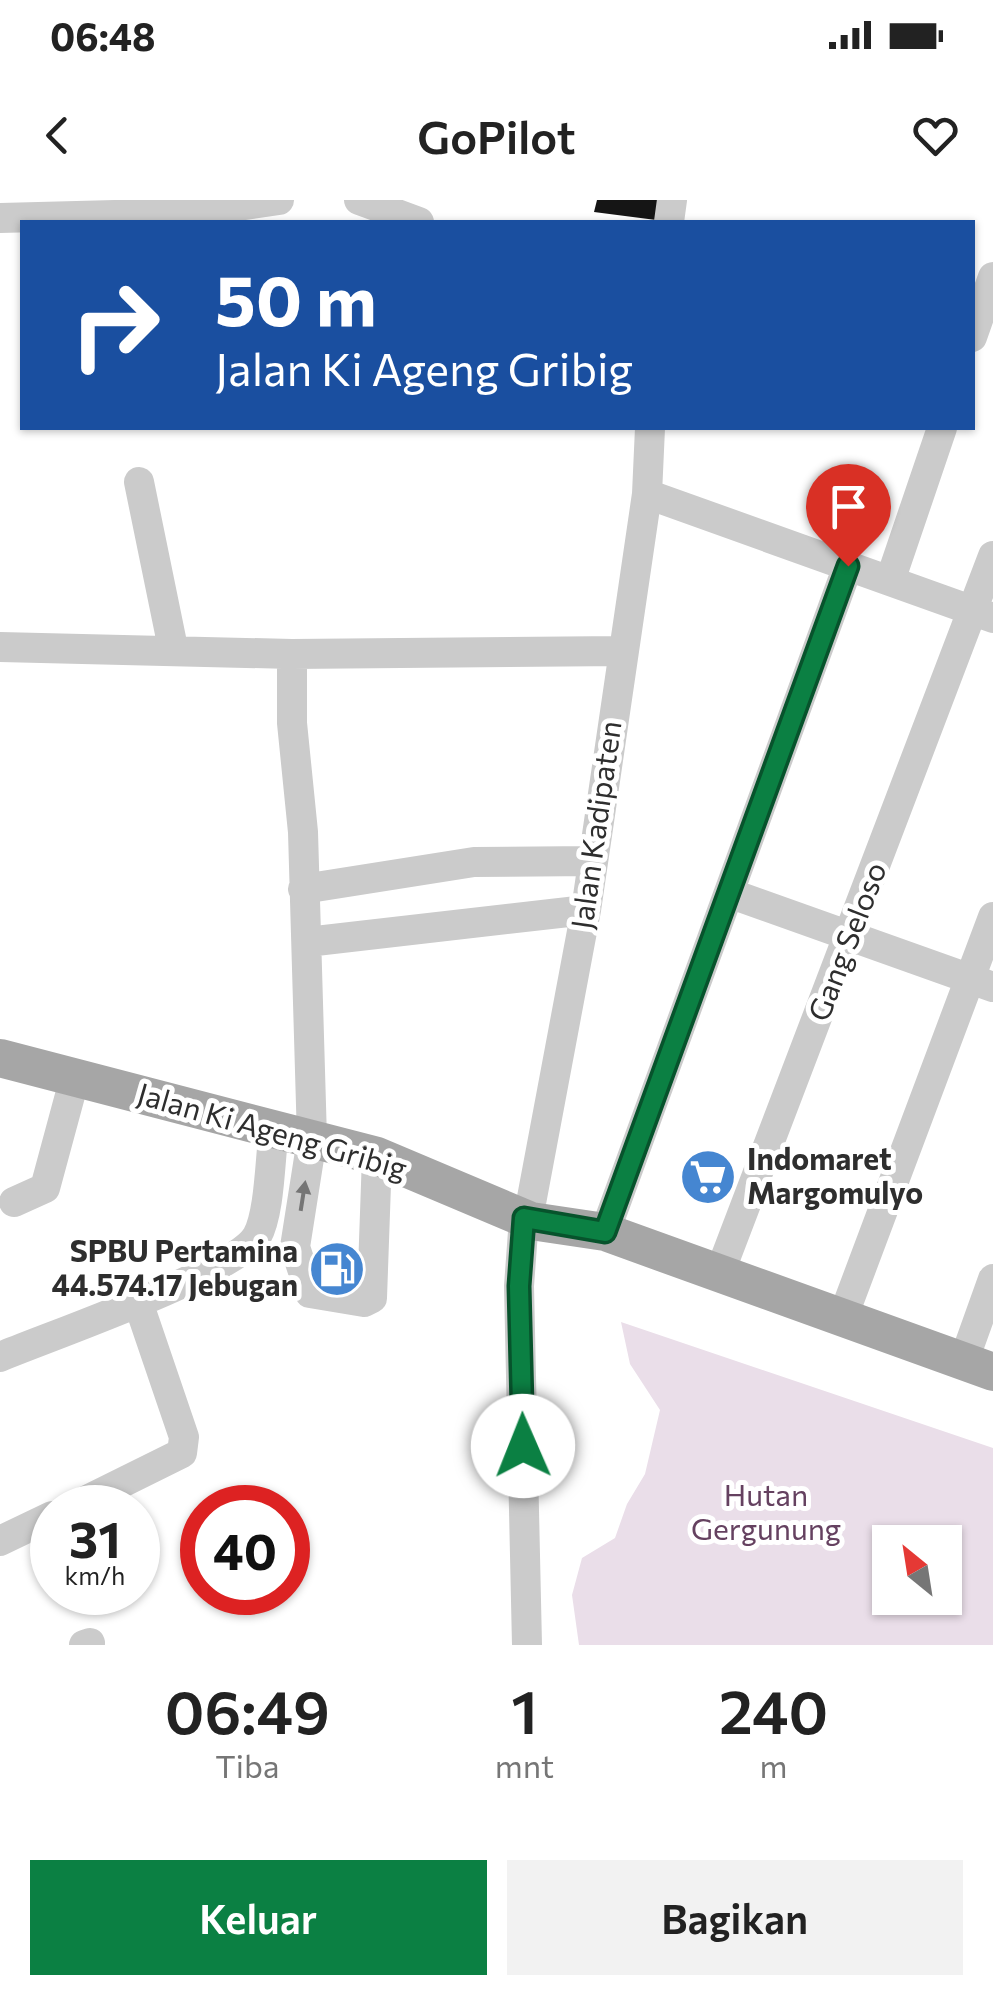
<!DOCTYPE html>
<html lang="id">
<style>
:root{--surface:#fff;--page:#f2f2f2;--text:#222;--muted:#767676;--accent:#0b8043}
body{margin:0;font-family:Commissioner,sans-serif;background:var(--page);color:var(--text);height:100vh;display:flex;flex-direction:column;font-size:38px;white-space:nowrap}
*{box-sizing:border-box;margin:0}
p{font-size:32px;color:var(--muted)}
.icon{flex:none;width:55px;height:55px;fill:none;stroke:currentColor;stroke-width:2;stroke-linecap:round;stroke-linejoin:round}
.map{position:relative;height:1445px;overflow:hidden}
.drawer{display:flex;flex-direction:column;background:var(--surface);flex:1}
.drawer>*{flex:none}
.guide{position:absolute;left:20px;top:20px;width:955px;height:210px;border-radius:0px;box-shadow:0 2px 8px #0004;background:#1a4fa0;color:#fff;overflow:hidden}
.needle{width:65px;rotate:330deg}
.fabs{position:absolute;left:872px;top:1325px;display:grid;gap:20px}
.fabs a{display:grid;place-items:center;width:90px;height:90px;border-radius:0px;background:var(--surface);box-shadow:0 2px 8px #0004;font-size:50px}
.speed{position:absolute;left:30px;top:1285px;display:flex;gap:20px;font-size:50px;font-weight:700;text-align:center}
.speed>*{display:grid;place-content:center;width:130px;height:130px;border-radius:50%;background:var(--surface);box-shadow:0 2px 8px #0004;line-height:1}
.speed small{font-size:25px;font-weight:400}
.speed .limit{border:15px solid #d22;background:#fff;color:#111}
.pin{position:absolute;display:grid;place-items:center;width:85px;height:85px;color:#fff;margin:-102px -42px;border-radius:50% 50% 50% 0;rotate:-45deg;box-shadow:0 0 10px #0007}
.pin .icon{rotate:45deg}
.me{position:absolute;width:110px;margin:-55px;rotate:359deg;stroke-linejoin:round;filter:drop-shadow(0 0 8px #0008)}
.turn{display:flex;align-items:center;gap:35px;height:210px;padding:0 30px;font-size:45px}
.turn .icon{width:130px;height:130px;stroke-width:2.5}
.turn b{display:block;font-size:70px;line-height:85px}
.eta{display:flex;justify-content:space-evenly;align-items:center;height:170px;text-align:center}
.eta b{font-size:60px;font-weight:600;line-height:70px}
.action{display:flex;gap:20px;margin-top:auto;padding:20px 30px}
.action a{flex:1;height:115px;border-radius:0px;background:var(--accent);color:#fff;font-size:40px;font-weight:600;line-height:115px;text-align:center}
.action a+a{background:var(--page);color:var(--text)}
.status{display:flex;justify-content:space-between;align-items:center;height:70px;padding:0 50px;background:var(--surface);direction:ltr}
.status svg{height:28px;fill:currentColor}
header{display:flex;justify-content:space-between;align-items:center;height:130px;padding:0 30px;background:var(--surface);font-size:45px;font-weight:600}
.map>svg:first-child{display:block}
</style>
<div class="status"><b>06:48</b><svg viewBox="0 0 49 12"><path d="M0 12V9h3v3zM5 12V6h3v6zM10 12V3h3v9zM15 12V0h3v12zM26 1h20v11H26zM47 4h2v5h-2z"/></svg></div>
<header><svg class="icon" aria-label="back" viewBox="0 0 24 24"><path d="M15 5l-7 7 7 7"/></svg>GoPilot<svg class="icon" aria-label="heart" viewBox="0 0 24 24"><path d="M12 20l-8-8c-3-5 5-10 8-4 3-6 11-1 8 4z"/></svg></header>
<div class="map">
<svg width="993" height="1445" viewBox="0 0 993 1445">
<rect width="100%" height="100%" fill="#fff"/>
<path fill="#eadee9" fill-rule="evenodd" d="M621,1122l372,126v197h-414l-7,-50 10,-37 33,-20 12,-34 18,-30 15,-64 -30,-46zM890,1342h55v56h-55z"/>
<path fill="#151515" d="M597,0h63l-4,20 -62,-8z"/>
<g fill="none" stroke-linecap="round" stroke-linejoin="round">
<path stroke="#cbcbcb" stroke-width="30" d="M359,0l60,22
M0,18l191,-5 88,-13
M669,22l3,-22
M972,137l21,-60
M139,282l34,166
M647,294l346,124
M890,381l52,-153
M0,447l292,7 330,-3
M292,454v69l11,109 9,307 -17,108 15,46 54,9 8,-4 5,-142
M303,689l171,-27 119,-1
M729,693l264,94
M307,742l279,-32
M14,1002l31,-14 30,-111
M524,1018l-5,68 8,359
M528,1019l58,-309 61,-416 3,-66
M605,1032l243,-666
M720,1072l273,-716
M844,1114l149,-397
M0,1157c47,-20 236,-85 257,-121 13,-23 13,-79 17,-107
M964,1160l29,-81
M71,1308l111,-55 2,-16 -47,-138
M0,1341l52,-25
M84,1445l6,-2"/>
<path stroke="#a6a6a6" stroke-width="38" d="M0,858l377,98 154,65 74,11 388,140"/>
</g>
<defs><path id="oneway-solid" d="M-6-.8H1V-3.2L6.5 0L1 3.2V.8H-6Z" transform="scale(2.5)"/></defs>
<use fill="#757575" href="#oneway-solid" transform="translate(303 996) rotate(-81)"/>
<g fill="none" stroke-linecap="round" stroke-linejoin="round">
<g stroke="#07532c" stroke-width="25">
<path id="route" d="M523,1246l-4,-160 5,-68 81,14 243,-666"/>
</g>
<use href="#route" stroke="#0b8043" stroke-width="18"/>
</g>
<defs>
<g id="supermarket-disc" transform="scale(2.875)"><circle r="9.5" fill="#4586d1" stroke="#fff"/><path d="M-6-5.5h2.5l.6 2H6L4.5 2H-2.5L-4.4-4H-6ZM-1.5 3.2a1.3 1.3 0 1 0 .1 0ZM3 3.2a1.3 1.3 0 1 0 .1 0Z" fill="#fff"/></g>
<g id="fuel-disc" transform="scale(2.875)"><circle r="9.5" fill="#4586d1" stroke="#fff"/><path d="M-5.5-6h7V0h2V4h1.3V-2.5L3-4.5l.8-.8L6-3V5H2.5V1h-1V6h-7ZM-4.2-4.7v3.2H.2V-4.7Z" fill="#fff"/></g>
</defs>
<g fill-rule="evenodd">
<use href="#supermarket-disc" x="708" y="977"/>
<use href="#fuel-disc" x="337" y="1069"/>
</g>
<g text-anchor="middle" stroke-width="10" stroke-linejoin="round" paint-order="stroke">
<g font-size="30" fill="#2e2e2e" stroke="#fff">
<text transform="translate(597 625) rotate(-82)" y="10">Jalan Kadipaten</text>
<text transform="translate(848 742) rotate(-69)" y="10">Gang Seloso</text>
<text transform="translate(272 932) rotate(16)" y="10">Jalan Ki Ageng Gribig</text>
</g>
<g font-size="30" font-weight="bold" fill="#2e2e2e" stroke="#fff" text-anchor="start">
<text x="747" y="970">Indomaret<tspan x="747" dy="34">Margomulyo</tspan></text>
<text x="298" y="1062" text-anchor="end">SPBU Pertamina<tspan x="298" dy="34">44.574.17 Jebugan</tspan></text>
</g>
<g font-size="30" fill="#654160" stroke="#fff">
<text x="766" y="1306">Hutan<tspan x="766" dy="34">Gergunung</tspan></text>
</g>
</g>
</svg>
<div class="fabs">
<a><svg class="needle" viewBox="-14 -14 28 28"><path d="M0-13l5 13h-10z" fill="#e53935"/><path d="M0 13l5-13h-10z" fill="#767676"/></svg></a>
</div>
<div class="speed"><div>31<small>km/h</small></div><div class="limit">40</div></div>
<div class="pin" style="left:848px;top:366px;background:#d93025"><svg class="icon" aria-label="arrive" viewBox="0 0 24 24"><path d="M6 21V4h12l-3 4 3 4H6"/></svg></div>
<svg class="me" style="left:523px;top:1246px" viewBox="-20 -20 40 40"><circle r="19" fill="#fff"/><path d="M0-13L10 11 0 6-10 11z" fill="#0b8043"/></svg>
<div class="guide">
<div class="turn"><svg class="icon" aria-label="right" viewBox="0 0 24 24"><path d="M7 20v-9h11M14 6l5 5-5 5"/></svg><div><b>50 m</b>Jalan Ki Ageng Gribig</div></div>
</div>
</div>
<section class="drawer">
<div class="eta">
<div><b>06:49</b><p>Tiba</p></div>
<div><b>1</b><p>mnt</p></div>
<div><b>240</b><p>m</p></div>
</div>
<div class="action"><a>Keluar</a><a>Bagikan</a></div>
</section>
